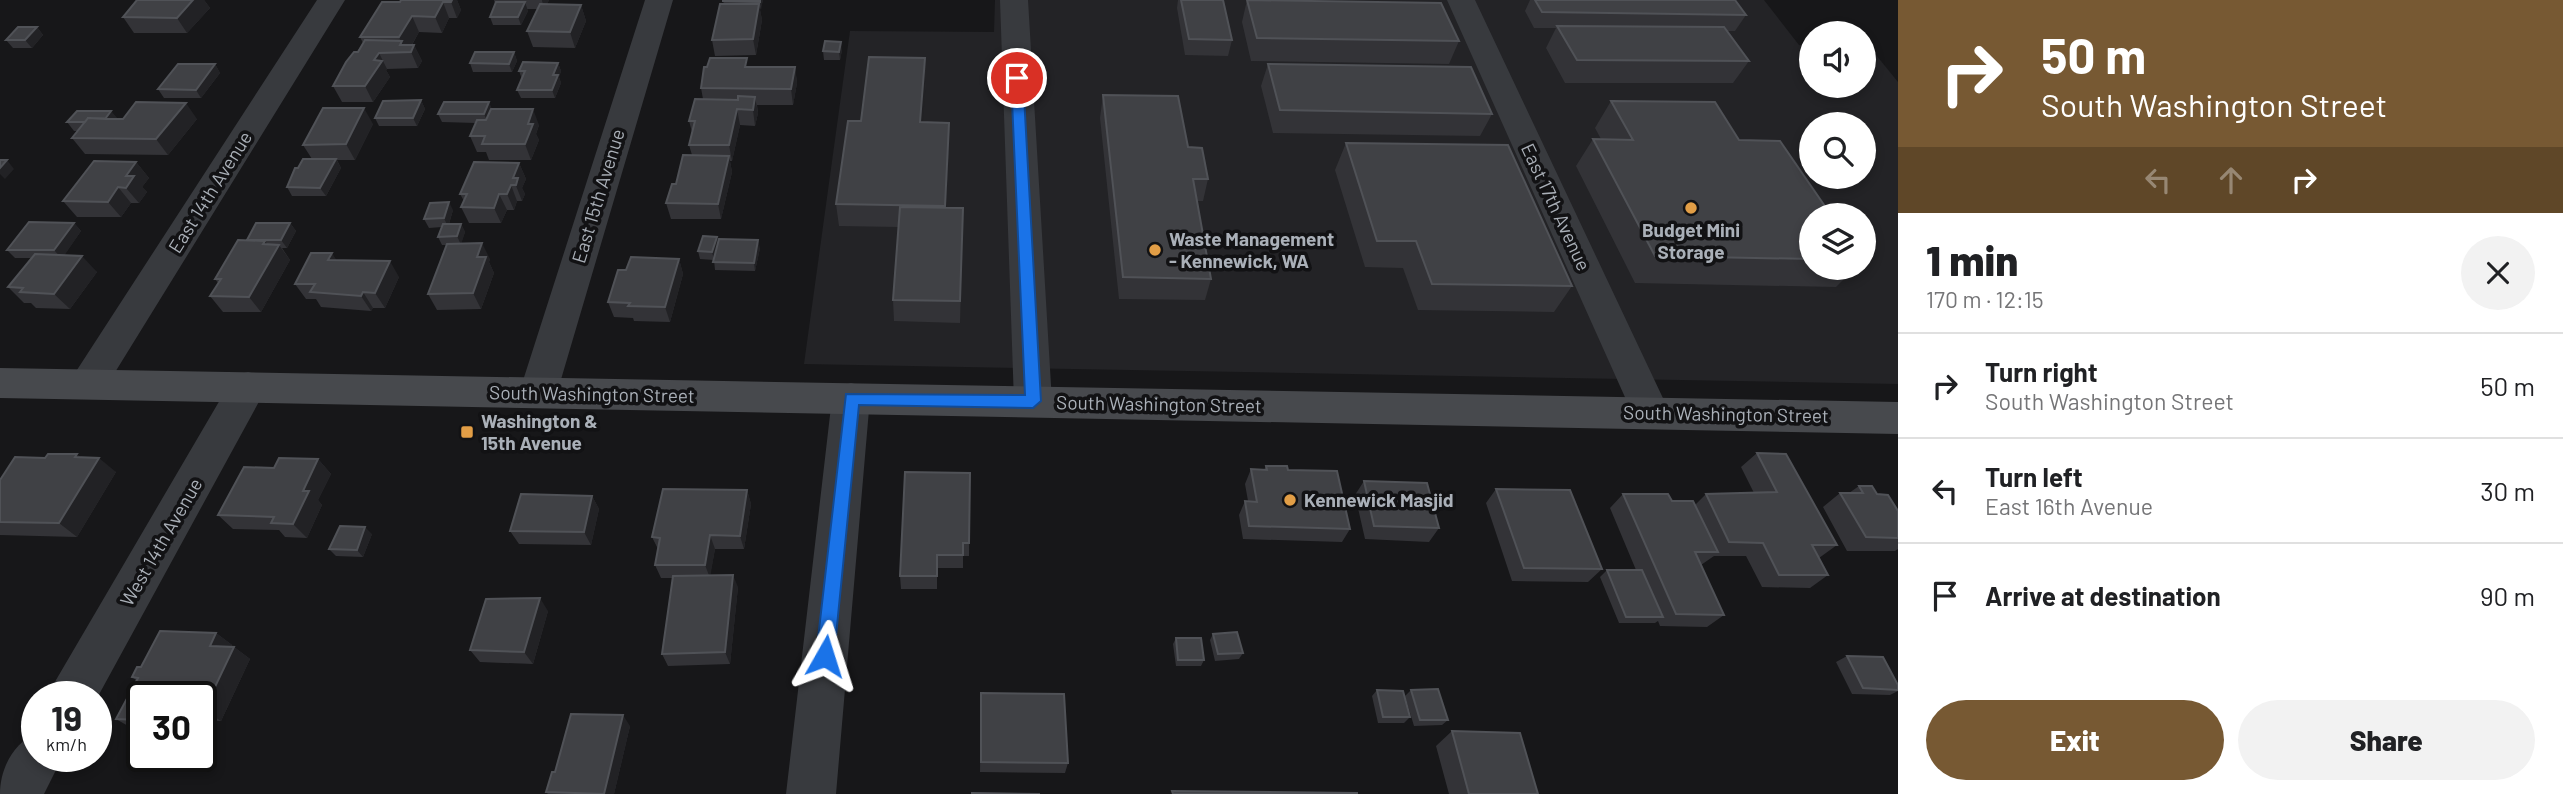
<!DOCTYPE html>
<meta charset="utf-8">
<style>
:root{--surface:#fff;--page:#f2f2f2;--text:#202124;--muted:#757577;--line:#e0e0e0;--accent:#775933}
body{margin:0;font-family:Barlow,sans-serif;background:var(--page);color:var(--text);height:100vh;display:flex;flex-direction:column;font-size:26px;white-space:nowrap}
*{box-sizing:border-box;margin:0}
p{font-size:23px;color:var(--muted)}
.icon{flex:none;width:38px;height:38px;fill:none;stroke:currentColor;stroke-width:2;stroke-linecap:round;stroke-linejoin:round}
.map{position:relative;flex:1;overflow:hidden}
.sheet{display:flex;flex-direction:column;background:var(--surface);width:665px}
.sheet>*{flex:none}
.top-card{background:#775933;color:#fff;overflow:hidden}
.buttons{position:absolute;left:1799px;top:21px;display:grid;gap:14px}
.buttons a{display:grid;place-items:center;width:77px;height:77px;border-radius:50%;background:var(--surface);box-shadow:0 4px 10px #0003;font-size:35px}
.speed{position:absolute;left:21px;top:681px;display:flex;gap:14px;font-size:35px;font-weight:700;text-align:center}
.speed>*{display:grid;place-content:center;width:91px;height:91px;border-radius:50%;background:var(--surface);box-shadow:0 4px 10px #0003;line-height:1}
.speed small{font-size:18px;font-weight:400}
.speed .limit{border:4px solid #111;border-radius:10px;background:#fff;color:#111}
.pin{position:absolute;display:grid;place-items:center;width:60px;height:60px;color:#fff;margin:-30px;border:4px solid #fff;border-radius:50%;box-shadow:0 2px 7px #0007}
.me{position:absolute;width:77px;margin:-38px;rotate:6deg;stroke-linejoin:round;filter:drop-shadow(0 0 5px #0008)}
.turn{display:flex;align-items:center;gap:24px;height:147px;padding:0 28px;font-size:32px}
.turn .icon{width:91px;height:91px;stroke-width:2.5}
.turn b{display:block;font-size:49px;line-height:60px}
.lanes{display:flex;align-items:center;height:66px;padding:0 28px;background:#0003;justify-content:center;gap:35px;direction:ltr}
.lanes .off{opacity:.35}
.round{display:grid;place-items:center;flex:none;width:74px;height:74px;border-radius:37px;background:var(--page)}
.headline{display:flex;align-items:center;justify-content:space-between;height:119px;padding:0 28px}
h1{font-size:42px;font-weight:800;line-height:52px}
.button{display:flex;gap:14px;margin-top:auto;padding:14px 28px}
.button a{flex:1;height:80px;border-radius:42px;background:var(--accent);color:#fff;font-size:28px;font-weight:800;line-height:80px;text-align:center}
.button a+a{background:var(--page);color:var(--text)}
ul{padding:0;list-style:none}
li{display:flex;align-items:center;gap:21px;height:105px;padding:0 28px;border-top:2px solid var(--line)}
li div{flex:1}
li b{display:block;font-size:26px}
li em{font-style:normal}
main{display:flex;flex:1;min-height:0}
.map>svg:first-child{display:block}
</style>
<main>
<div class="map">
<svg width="1898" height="794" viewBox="0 0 1898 794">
<rect width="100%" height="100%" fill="#171719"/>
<path fill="#232326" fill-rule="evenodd" d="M995,0h769l35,45 12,1v40h53v-36h8l26,32v302l-1094,-20 46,-333 144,1zM1811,124h53v53h-53zM1811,215h53v53h-53z"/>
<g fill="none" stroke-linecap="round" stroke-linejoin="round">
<path fill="#383a3e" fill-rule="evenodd" d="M317,0h28l-244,395 -13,4 -13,-4 -6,-11 6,-11z
M645,0h28l-116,393 -5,11 -14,4 -14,-4 -5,-11z
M1000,0h28l24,402 -5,11 -14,4 -14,-4 -5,-11z
M1447,0h28l195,413 -5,11 -14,5 -14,-5z
M248,372l14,4 5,11 -171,313v-4h-46l6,-16 178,-304z
M851,383l14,4 5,11 -34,396h-50l46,-396 5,-11z
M37,733v23h26l-19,38h-44c0,-25 13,-51 37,-61z"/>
<path fill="#47494d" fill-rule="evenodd" d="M0,368l1898,34v32l-1898,-36z"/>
</g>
<path fill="#333337" d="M137,0h122h-55l6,8 -23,25h-53l-11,-16z
M457,0l4,10 -4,8h-8l-7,15 -23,-1 -7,13h2l8,16 -4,7 -31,1 -1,1 4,7 -17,25h-31l-9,-16 30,-43 -3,-6 40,-35z
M494,0h55l-2,4 34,1 5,16 -11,27 -42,-1 -6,-16 10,-22h-10l1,2 -7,14h-28l-3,-8 5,-13z
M763,0l-3,10 2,10 -6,35 -41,1 -3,-16 12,-36 -1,-3z
M1178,0h45l9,40 -4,16 -43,-1 -8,-47z
M1247,0l212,41 -10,23 -198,-3 -9,-39z
M1530,0h205l11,15 -11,16h-8l22,30 -16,22h-168l-19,-35 10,-20h-22l-9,-17z
M37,27l6,8 -11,13h-19l-7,-8z
M842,50l-2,10h-16l-1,-9z
M514,52l3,9 -5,11h-39l-3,-9z
M925,58l1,23 -4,42 27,23 -3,62h17l-3,115 -66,-2 -1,-21 6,-73 -60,-1 -3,-22 25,-83z
M558,63l3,8 -2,6 2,6 -6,15h-34l-4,-8 5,-11 -3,-8z
M215,64l5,9 -19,25h-37l-6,-9z
M1268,64l224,50 -12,22 -207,-3 -12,-47z
M748,67h47l2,16 -4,22h-36l1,8 -3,13 -15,-1 -8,36h-2l2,11 -11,47h-50l-5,-16 26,-48 -3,-10 3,-13 -3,-11 14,-22 -2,-11z
M1103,95l105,84 -5,22h-6l14,78 -6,21 -86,-1 -19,-181z
M421,100l4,9 -8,17h-38l-4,-8z
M1611,101l200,114v53h44l-19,19 -201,-4 -59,-117 17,-27h8l-6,-11z
M492,109l47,16 -3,9 3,6 -8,20h-42l-3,-8h-9l-7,-16 6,-13 -34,-1 -4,-8z
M111,111l6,8h80l-29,36 -83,-1 -13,-16 6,-7h-4l-7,-9z
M373,124l-18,36h-18l4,8 -15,28h-34l-5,-9 25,-28 -9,-14z
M1346,143l226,143 -18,26 -136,-2 -15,-42 -38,-1 -30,-97z
M136,162l13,16 -7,9 5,5 -8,11h-8l-10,14h-44l-14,-16z
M519,163l7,16 -4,9 3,6 -3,7h-5l-3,9h-7l-6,13h-32l-8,-16 3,-6 -4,-7z
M453,210l-4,14h12l4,8 -4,11 29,16 -1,3 5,11 -13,36 -44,1 -9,-16 19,-49h-5l-4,-8 4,-10 -13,1 -5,-9z
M74,223l7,8 -17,24 33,17 -27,37 -34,-1 -5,-5h-7l-16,-16 23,-29h-16l-8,-8z
M290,223l6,8 -9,17h-5l8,12 -29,52h-38l-13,-16 8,-13 -3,-4 33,-39z
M718,243l42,5 -5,23 -40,-1 -1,-10 -14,-1 -2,-8z
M679,259l4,15 -13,48 -36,-1 -1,-3 -19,-1 -6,-15 18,-32z
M337,260l62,17 -14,31h-12l-2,3 -50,-4 -5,-8h-10l-11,-15z
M1757,453l80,92 -18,13 9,17 -18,13 -48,-1 -16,-31h-32l-13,9 23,50 -17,12 -47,-1 -2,-5 -3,2h-36l-19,-46 7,-7h29l-26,-62 13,-14 72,11 11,-11 48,-1 -13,-26z
M81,457l35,15 -39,65 -77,-2v-55l45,-22z
M318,459l13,15 -13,26 4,5 -15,33 -22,-1 -6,-7 -46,-1 -15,-14 56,-47z
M1266,466l22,4 62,59 -8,13 -99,-3 -4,-24 6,-14h3l-3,-17 6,-15 13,1z
M970,473l-1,83h-6v12h-26v21h-36l-1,-13z
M1364,481l75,47 -10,14 -64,-3 -10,-44z
M1859,486l18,8 21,17v38l-3,2h-48l-24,-44 17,-14h9z
M1496,489l106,80 -14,13 -76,-1 -26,-78z
M747,490l4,14 -7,45h-29l-5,26 28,12 -8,77 -62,2 -6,-12 11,-76h-12l-6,-13 3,-16 -6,-12z
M592,496l7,13 -8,36 -72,-1 -9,-13z
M372,534l-9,23 -27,-1 -7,-7z
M548,611l-15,53 -53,-2 -10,-12z
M216,633l16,12 -1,2h3l16,12 -29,62 -20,-1v-24h-59v34h-7l-19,-11 20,-39 -4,-3 9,-10z
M1213,634l30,19 -4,6 -24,2 -5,-21z
M1176,638l28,22 -3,6h-25l-3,-22z
M1847,656l51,29v6l-8,4 -38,-1 -16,-32z
M1377,690l33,27 -6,6h-26l-6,-27z
M1411,690l37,30 -6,5 -28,1 -9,-30z
M981,693l87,70 -3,10 -85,-1z
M630,726l-16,68h-66l-2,-2 9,-20z
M1452,731l86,63h-89l-13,-48z"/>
<path fill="#222225" d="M193,0h11l6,8 -23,25 -10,-15z
M452,0h5l4,10 -4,8 -6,-16z
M542,0h7l-4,9 -3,-8z
M760,0h3l-2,10 -1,-8z
M443,2l6,16 -7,15 -7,-16z
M525,2l3,9 -7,14 -3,-8z
M759,4l3,16 -6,35 -3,-16z
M581,5l5,16 -11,27 -5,-16z
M412,16l7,16 -12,21 -7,-8 1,-3 -2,-5z
M37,27l6,8 -11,13 -7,-8z
M841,42l1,8 -2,10 -1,-8z
M414,45l8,16 -4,7 -7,-16z
M514,52l3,9 -5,11 -3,-8z
M379,53l8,16 -1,1 4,7 -17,25 -8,-16 9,-26z
M925,58l1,23 -5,64 -1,-23z
M558,63l3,8 -2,6 2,6 -6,15 -3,-8 1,-15z
M215,64l5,9 -19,25 -5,-8z
M795,67l2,16 -4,22 -2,-16z
M755,97l3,16 -3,13 -2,-16z
M421,100l4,9 -8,17 -4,-8z
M489,102l4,9 -5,12 -4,-9z
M186,103l11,16 -29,36 -12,-16z
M364,108l9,16 -18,36 -9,-16z
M533,109l6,16 -3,9 3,6 -8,20 -6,-16 3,-20z
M737,109l3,16 -8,36 -3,-16z
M111,111l7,8 -16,3z
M949,123v23l-4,82v-22z
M729,156l3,16 -11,47 -3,-15z
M336,159l5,9 -15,28 -6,-8z
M7,160l7,9 -9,10 -5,-5v-6z
M136,162l13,16 -7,9 5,5 -8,11 -13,-15v-12z
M519,163l7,16 -4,9 3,6 -3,7 -9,-23z
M511,185l6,16 -3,9 -7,-16z
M118,187l13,16 -10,14 -13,-15z
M499,194l8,16 -6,13 -7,-15z
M449,202l4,8 -5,17 -4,-9z
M74,223l7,8 -19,28 -8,-9z
M290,223l6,8 -9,17 -6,-8z
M461,224l4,8 -4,13 -4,-9z
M717,237l2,8 -5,15 -2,-8z
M758,240l2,8 -5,23 -1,-8z
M265,241l9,12 5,-8 11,15 -29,52 -12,-15 14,-53z
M482,243l8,16 -1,3 5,11 -13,36 -8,-16 4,-36z
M332,253l10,16 -14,-9z
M82,256l15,16 -27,37 -16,-15z
M679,259l4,15 -13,48 -5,-15z
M390,261l9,16 -14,31 -10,-15z
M363,292l10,16 -2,3 -10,-15z
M77,454l16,14 6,-10 17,14 -39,65 -18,-14 16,-66z
M318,459l13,15 -13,26 4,5 -15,33 -14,-14 10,-33z
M747,490l4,14 -7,45 -4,-13z
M592,496l7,13 -8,36 -7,-13z
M365,527l7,7 -9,23 -6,-7z
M710,535l5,14 -5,29 -5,-13z
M733,575l5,12 -8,77 -5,-12z
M540,598l8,13 -15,53 -9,-12z
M216,633l16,12 -6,13 -16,-12z
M234,647l16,12 -29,62 -17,-11z
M623,715l7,11 -16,68h-10z"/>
<path fill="#404145" stroke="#505257" stroke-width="2" d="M137,0h56l-16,18 -54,-1z
M401,0h51l-1,2h-8l-8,15 -23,-1 -13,21h-39l22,-35h18z
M723,0h37v2l-37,-1z
M1181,0h42l9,40 -43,-1z
M1247,0l194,3 18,38 -202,-3z
M1535,0h200l11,15 -204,-3z
M496,2h29l-7,15h-28z
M540,4l41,1 -11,27 -43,-1z
M720,4h39l-6,35 -41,1z
M1557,26l167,1 25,34 -172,-1z
M18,27h19l-12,13h-19z
M365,40l37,1 -2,4h14l-3,7 -32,1 -5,7 8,1 -17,25h-32l13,-24 8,-10h4z
M825,41l16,1 -2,10 -16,-1z
M475,52h39l-5,12 -39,-1z
M869,57l56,1 -5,64 29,1 -4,83 -109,-2 12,-83h13z
M710,58h37l-2,9h50l-4,22 -90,-1 3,-21h3z
M523,62l35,1 -5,12h5l-6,15h-35l8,-19h-6z
M178,64h37l-19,26 -38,-1z
M1268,64l203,3 21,47 -212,-4z
M1103,95l75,1 10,51 14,1 6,31h-15l18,100 -88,-2z
M738,96l17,1 -2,13 -16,-1 -8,36h-40l6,-24h-6l6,-22 43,1z
M421,100l-8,18h-38l8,-17z
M1611,101l104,1 24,38 41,1 51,74h-20v44l-156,-3 -62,-117 40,1z
M136,102l50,1 -30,36 -84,-1 16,-20 35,1z
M444,102h45l-5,12h-46z
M323,108h41l-18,36 -43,1z
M491,109h42l-5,15h5l-8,20h-43l3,-8h-15l7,-16h9z
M77,111h34l-6,8 -17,-1 -3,4h-18z
M1346,143l162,2 64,141 -140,-2 -16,-43h-39z
M683,155l46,1 -11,48 -52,-1 6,-19h4z
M303,159h33l-16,29 -33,-1 8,-19h3z
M0,160h7l-7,8z
M94,161l42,1 -10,14h8l-8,12 -8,-1 -10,15 -45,-1z
M474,162l45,1 -6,15h5l-2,7h-5l-4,9h-8l-5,14 -33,-1 6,-13h-7z
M449,202l-5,16 -20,1 6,-16z
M900,207l63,1 -3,93 -67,-1z
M29,222l45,1 -20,27h-47z
M256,223h34l-9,17h-34z
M443,224h18l-4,12 -19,1z
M703,236l14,1 -5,15 -14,-1z
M719,239l39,1 -4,23 -41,-1z
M238,240l27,1 -2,3 16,1 -30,52 -39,-1 11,-17h-6z
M482,243l-5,14h9l-13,36 -45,1 19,-50z
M311,253h21l-4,7 62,1 -15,32 -12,-1 -2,4 -51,-4 5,-8h-20z
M35,254l47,2 -28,38 -34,-2 3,-4 -15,-1z
M631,257l48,2 -14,48 -37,-1 2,-3 -22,-1 10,-32h8z
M1757,453l29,1 51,91h-25l16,30h-49l-16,-32 -34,-1 -23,-48 71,-2z
M48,454h29l-2,3 24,1 -40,65 -59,-1v-42l15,-23 30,1z
M279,458l39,1 -15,32h6l-16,33 -22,-1 3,-6 -56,-2 26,-48 30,1z
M1266,466h21l1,4 49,1 13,58 -101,-3 -4,-25 12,1 -6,-33 16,1z
M905,472l65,1 -1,70h-6v12h-26v21h-37z
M1364,481l63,2 12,45 -65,-2z
M1859,486h13l5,8 11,1 10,16v27l-32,-1 -26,-44h23z
M663,489l84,1 -7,46 -30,-1 -5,30h-50l5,-27 -8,-1z
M1496,489l74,1 32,79 -78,-1z
M521,494l71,2 -8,36 -74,-1z
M1623,494h45l4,7h21l25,51h-23l29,63 -48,-1z
M340,526l25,1 -8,23 -28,-1z
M1607,570h35l21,47h-37z
M733,575l-8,77 -63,2 11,-78z
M540,598l-16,54 -54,-2 16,-51z
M160,631l56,2 -6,13 24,1 -30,63h-3v-14h-59v24l-26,-1 22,-41 -6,-1 5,-10h4z
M1237,632l6,21 -25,1 -5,-20z
M1176,638h25l3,22h-26z
M1847,656l36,1 15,28v5l-35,-2z
M1438,689l10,31h-28l-9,-30z
M1377,690l26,1 7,26h-27z
M981,693l83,1 4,69 -87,-1z
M571,714l52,1 -19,79 -58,-2 6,-20h3z
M1452,731l68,2 18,61h-69z
M1172,791l185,2v1h-184z
M972,793l68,1h-68z"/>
<path fill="#1a73e8" stroke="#114b97" stroke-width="2" d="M1017,75l6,3 18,323 -8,7 -174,-3 -25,251 -2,6 -7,3 -7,-3 -2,-6 30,-262 179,1 -14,-317z"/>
<g fill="#e29e46" stroke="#121214" stroke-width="2.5">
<circle cx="1691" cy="208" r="7"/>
<circle cx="1155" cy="250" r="7"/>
<rect x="460" y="425" width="14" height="14" rx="3.5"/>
<circle cx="1290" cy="500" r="7"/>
</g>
<g text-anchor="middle" stroke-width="7" stroke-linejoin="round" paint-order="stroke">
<g font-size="19" fill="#aab0b8" stroke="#121214">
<text transform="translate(210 192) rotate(-58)" y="7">East 14th Avenue</text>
<text transform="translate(598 196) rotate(-73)" y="7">East 15th Avenue</text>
<text transform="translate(1556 207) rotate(65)" y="7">East 17th Avenue</text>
<text transform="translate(592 394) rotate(1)" y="7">South Washington Street</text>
<text transform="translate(1159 404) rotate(1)" y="7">South Washington Street</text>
<text transform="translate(1726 414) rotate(1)" y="7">South Washington Street</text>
<text transform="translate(161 542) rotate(-60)" y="7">West 14th Avenue</text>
</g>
<g font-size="19" font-weight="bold" fill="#aab0b8" stroke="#121214" text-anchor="start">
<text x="1691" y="237" text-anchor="middle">Budget Mini<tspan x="1691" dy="22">Storage</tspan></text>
<text x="1169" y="246">Waste Management<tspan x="1169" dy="22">- Kennewick, WA</tspan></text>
<text x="481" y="428">Washington &amp;<tspan x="481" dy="22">15th Avenue</tspan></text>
<text x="1304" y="507">Kennewick Masjid</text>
</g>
</g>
</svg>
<div class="buttons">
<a><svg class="icon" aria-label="sound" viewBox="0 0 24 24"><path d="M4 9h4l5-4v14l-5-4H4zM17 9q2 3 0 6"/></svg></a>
<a><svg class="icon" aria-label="search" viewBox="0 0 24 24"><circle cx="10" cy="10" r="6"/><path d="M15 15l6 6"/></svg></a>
<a><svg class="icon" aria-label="layers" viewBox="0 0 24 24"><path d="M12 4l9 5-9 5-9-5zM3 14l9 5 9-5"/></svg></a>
</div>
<div class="speed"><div>19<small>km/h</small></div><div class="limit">30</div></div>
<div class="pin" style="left:1017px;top:78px;background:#d93025"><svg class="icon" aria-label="arrive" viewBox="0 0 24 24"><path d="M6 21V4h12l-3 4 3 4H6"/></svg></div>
<svg class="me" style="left:825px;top:656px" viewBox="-20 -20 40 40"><path d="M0-17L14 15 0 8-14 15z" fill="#1a73e8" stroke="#fff" stroke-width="4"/></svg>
</div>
<section class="sheet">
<div class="top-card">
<div class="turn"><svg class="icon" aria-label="right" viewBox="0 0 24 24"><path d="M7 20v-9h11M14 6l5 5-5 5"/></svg><div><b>50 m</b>South Washington Street</div></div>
<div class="lanes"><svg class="icon off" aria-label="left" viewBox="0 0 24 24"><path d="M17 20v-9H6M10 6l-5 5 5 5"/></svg><svg class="icon off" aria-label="ahead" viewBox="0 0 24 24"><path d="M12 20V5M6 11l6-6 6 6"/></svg><svg class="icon" aria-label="right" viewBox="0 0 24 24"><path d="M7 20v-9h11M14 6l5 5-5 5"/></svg></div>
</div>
<div class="headline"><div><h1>1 min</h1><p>170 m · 12:15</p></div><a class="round"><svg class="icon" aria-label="close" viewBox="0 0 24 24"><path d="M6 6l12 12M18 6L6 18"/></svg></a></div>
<ul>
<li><svg class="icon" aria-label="right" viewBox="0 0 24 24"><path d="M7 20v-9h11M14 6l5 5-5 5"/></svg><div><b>Turn right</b><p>South Washington Street</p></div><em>50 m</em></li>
<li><svg class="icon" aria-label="left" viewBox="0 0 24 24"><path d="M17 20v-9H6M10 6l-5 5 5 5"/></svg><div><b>Turn left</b><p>East 16th Avenue</p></div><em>30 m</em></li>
<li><svg class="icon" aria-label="arrive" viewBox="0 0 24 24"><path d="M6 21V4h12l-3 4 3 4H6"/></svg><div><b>Arrive at destination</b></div><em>90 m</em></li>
</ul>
<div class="button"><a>Exit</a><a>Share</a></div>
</section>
</main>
